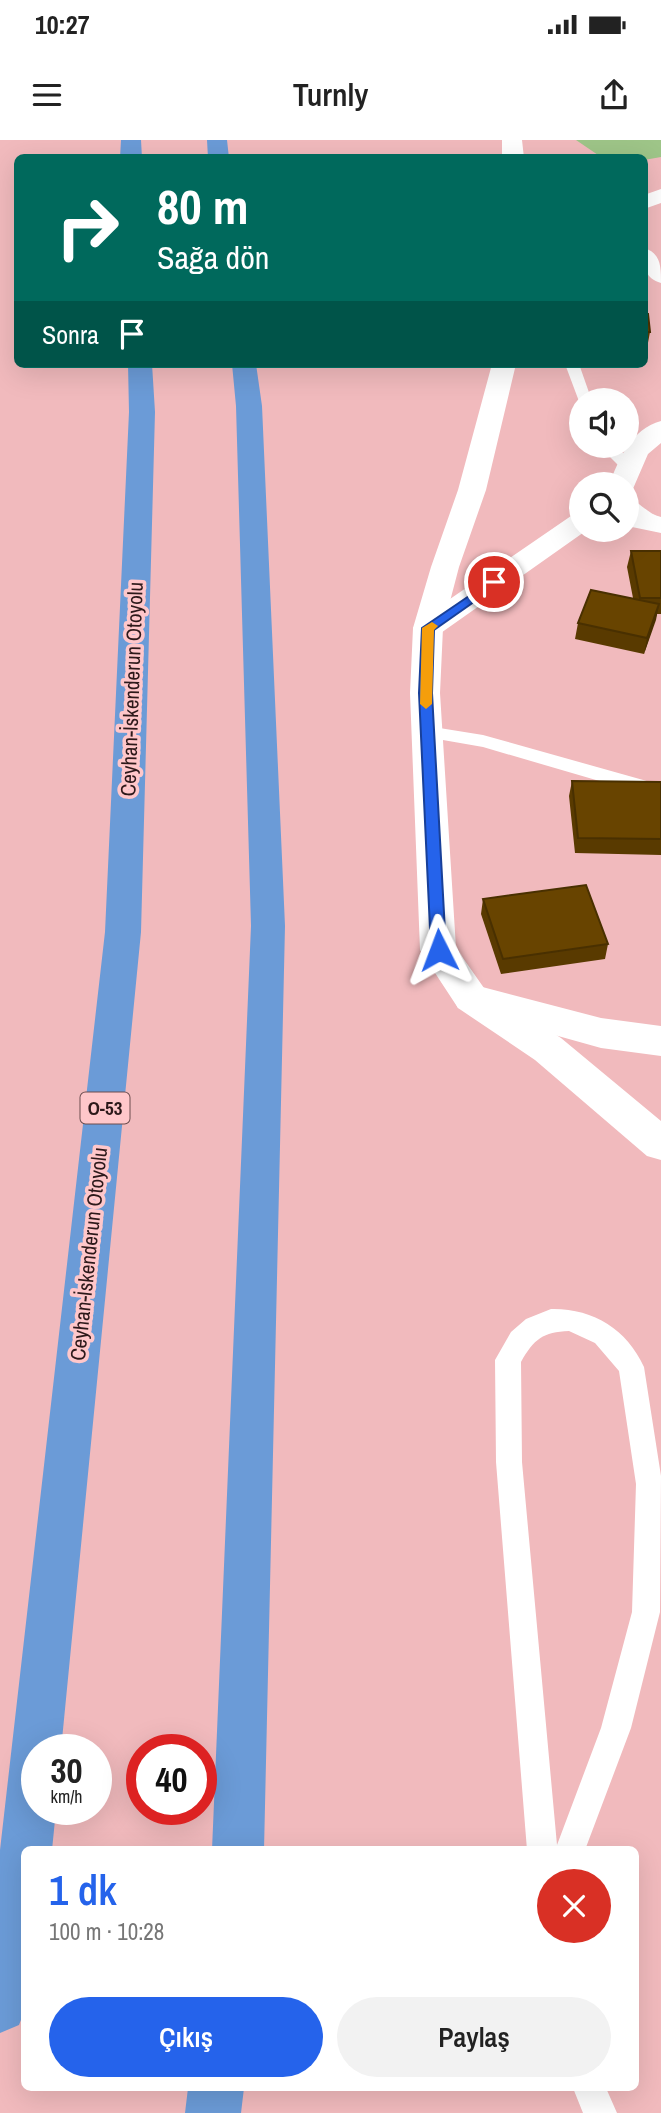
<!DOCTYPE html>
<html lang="tr">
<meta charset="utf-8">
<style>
:root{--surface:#fff;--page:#f2f2f2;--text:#222;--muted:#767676;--accent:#2563eb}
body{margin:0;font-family:"Archivo Narrow",sans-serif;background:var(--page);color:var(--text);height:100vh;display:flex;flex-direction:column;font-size:26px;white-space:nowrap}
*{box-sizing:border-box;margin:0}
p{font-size:23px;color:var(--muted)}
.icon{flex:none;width:38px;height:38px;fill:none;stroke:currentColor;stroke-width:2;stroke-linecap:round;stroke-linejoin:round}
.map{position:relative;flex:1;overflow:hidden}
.panel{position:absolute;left:21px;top:1706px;width:618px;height:245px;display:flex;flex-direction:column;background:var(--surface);border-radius:10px;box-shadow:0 7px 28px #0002}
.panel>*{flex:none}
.hud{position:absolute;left:14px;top:14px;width:634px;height:214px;border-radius:10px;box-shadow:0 7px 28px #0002;background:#00695c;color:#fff;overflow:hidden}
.buttons{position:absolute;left:569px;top:248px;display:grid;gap:14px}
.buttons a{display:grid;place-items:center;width:70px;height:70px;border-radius:50%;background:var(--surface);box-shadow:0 7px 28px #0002;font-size:35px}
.speed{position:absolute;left:21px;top:1594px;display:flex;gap:14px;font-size:35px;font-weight:700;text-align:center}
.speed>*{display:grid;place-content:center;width:91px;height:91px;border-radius:50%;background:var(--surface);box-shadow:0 7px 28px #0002;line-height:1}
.speed small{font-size:18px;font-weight:400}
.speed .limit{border:10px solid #d22;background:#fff;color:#111}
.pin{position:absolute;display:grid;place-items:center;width:60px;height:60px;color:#fff;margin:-30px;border:4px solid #fff;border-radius:50%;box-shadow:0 2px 7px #0007}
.me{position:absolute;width:77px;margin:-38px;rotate:357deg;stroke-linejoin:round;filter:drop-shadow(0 0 5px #0008)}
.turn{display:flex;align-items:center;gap:24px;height:147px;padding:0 28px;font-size:32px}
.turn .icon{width:91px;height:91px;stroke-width:2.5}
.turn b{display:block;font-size:49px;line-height:60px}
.then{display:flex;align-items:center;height:66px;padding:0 28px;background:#0003;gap:14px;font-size:26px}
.round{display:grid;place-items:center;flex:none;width:74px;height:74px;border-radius:37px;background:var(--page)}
.summary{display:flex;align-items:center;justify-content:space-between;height:119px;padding:0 28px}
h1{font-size:42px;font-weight:600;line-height:52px;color:var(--accent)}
.cta{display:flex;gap:14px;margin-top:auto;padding:14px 28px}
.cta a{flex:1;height:80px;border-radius:42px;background:var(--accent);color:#fff;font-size:28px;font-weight:600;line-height:80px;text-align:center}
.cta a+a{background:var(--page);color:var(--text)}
.status{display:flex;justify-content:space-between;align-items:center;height:49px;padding:0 35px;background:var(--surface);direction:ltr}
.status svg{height:19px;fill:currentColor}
header{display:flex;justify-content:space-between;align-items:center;height:91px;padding:0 28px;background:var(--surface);font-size:32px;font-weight:600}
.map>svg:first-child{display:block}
</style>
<div class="status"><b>10:27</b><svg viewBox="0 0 49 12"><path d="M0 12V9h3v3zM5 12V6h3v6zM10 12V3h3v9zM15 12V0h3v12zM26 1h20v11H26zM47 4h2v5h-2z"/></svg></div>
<header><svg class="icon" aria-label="menu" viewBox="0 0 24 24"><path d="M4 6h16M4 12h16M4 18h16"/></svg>Turnly<svg class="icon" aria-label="share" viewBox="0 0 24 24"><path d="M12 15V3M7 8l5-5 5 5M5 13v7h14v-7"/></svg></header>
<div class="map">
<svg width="661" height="1973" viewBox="0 0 661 1973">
<rect width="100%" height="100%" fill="#f1babd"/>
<path fill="#9ec588" d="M576,0h85v17l-17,3v-2l-43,-1z"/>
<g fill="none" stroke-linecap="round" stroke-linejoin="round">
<path fill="#fff" fill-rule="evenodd" d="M565,224h14l13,37h-11l-1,3z
M599,306h17l21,21 -2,3h-12z
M427,586l56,9 178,50v14l-178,-52 -63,-11 -2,-4 2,-4z
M551,1169c41,-1 76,20 93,58l17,109 -1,136 -29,116 -46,122h-58l-31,-388 -1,-102 16,-28 15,-13zM569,1191l26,12 24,28 17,113 -4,128 -31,116 -44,117 -35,-383 -1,-100c13,-23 22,-30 48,-31z
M573,1948h33l11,25h-34z"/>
<path fill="#fff" fill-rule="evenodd" d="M644,108c17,5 17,19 17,35 -18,-5 -17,-19 -17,-35z
M661,281v22l-13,11 -16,37 -6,1v-7h-17c10,-26 22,-56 52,-64z
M626,358c14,3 21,16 35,19v16l-29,-6 -6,-6z
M581,374v16h6l-149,105 -10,3 -10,-3 -5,-7 5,-7 153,-105z
M471,844l130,34 60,8v30l-60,-8 -143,-40 -5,-10 5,-10z"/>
<path fill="#fff" fill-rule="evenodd" d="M502,0h20l2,18h-22z
M661,49v14l-17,6v-14z
M492,224h24l-30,126 -27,77 -16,61 -3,65 16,255 28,40 77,50 100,83v39l-14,-4 -112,-96 -77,-52 -38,-58 -10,-257 3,-65 18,-61 27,-77z"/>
<path fill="#6b9bd7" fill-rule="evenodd" d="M121,0h20l1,18h-22z
M207,0h20l2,18h-21z
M128,224h24l3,48 -14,520 -80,818h-24v60h19l-4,40h-28v162l-5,13 -19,8v-183l105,-918 24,-520z
M232,224h24l6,42 23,520 -21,924h-52l39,-924 -15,-520z
M188,1948h56l-3,25h-56z"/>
</g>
<path fill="#593a00" d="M644,174l6,18 -3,16h-3z
M631,411h30v63h-4l-13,40 -69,-15 3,-16 55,-25 -6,-31z
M572,641l89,1v73l-86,-2 -6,-57z
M483,759l125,45 -3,15 -104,15 -20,-60z"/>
<path fill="#493000" d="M659,464l-3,16 -12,34 3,-16z"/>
<path fill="#684400" stroke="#493000" stroke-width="2" d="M644,174h4l2,18h-6z
M631,411h30v47h-21z
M591,450l68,14 -12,34 -69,-15z
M572,641l89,1v57l-83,-1z
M586,745l22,59 -105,15 -20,-60z"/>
<path fill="#2563eb" stroke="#184099" stroke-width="2" d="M494,439l4,1v5l-64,45 -2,63 14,257 -7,6 -8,-6 -12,-257 3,-65z"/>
<path fill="#f59e0b" d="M432,482l6,4 -4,4 -2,74 -6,5 -6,-5 2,-76z"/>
<g text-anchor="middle" stroke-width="7" stroke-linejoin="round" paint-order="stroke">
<rect fill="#ffc7ca" stroke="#6c4d4f" stroke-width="2" x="80.5" y="952.5" width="49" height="31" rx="5"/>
<g font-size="19" font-weight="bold" fill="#2d191a">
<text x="105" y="975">O-53</text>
</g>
<g font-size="21" fill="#2d191a" stroke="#ffc7ca">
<text transform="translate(132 549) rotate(-88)" y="7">Ceyhan-İskenderun Otoyolu</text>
<text transform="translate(89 1114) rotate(-84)" y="7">Ceyhan-İskenderun Otoyolu</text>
</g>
</g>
</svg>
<div class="buttons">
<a><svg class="icon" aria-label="sound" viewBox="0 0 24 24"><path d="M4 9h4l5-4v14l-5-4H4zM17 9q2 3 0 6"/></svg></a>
<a><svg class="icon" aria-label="search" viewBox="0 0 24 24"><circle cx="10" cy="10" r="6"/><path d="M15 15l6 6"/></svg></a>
</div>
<div class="speed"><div>30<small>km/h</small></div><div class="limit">40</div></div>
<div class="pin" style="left:494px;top:442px;background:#d93025"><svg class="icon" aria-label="arrive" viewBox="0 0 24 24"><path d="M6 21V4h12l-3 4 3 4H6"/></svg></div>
<svg class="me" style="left:439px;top:810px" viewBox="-20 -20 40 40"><path d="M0-17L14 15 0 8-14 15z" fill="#2563eb" stroke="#fff" stroke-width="4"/></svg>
<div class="hud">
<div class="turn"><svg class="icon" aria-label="right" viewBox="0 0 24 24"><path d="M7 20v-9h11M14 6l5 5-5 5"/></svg><div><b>80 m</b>Sağa dön</div></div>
<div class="then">Sonra<svg class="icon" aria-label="arrive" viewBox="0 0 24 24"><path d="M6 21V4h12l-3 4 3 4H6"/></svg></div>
</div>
<section class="panel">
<div class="summary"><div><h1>1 dk</h1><p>100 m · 10:28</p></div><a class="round" style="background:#d93025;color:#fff"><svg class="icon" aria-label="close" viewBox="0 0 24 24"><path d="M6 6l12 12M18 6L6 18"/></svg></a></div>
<div class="cta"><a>Çıkış</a><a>Paylaş</a></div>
</section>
</div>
